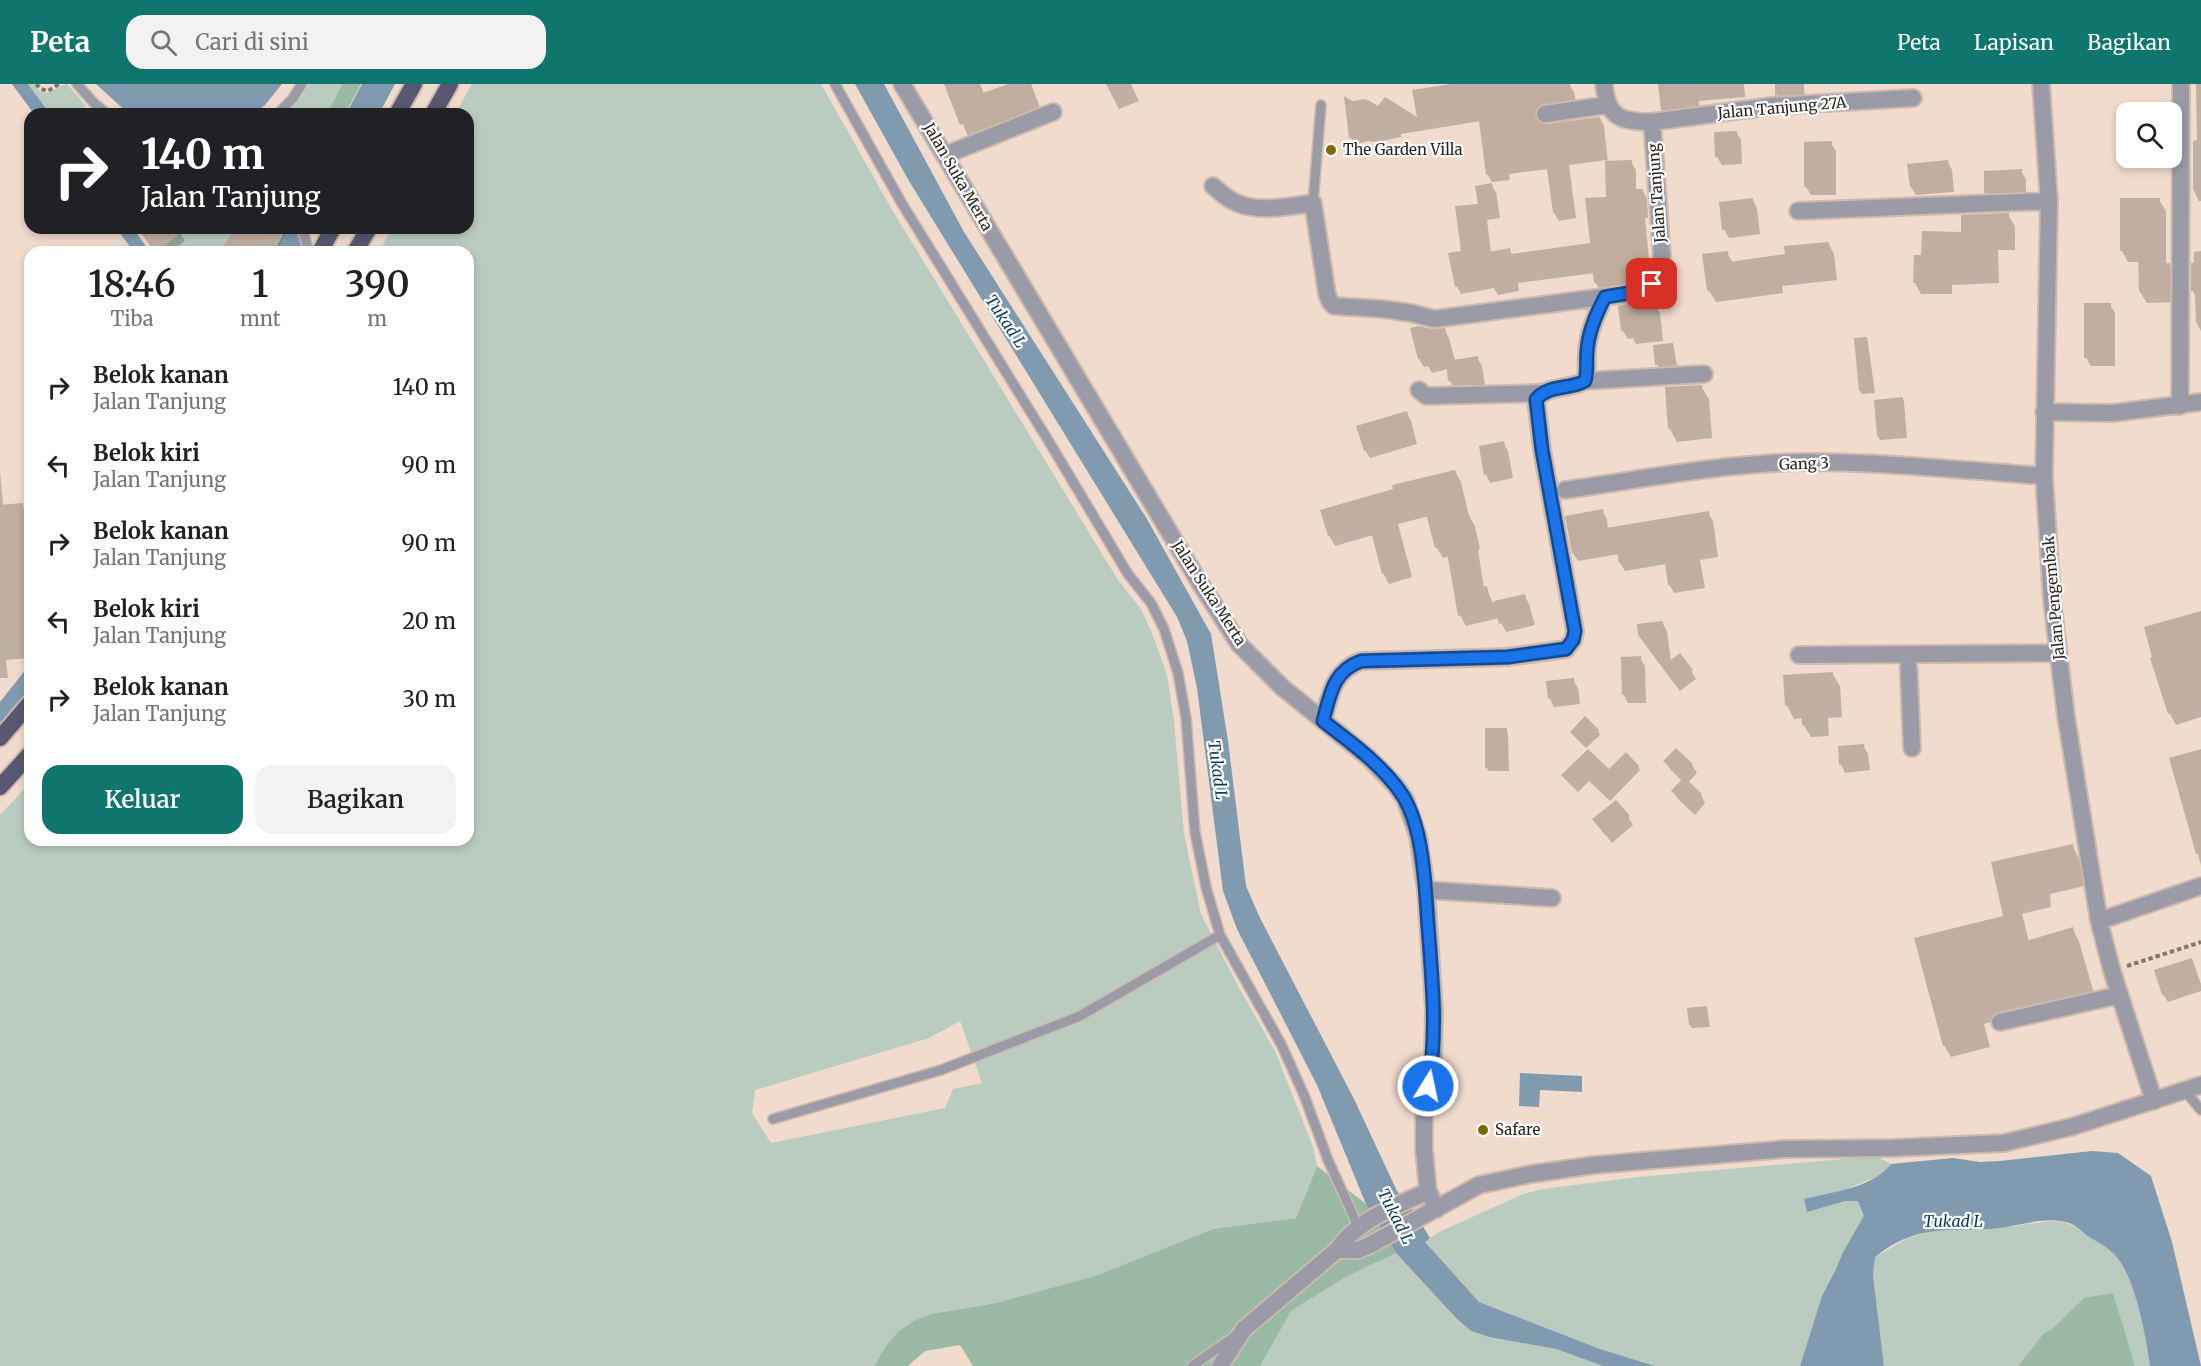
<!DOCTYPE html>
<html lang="id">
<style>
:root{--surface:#fff;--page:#f2f2f2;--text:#202124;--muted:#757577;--accent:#0f766e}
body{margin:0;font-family:Merriweather,serif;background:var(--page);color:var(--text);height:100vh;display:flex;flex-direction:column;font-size:22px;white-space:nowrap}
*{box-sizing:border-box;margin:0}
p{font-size:20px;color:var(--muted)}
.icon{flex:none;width:33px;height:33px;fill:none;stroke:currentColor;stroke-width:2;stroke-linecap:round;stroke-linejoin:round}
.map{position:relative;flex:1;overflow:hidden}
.panel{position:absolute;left:24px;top:162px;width:450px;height:600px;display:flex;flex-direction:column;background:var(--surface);border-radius:18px;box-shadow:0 3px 9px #0003}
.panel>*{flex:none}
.hud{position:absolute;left:24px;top:24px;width:450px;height:126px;border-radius:18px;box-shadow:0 3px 9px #0003;background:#202124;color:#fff;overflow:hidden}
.fabs{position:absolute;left:2116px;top:18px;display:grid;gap:12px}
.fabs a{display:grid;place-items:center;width:66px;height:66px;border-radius:12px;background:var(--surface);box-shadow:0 3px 9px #0003;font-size:30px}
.pin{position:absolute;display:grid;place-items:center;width:51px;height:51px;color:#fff;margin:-26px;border-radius:12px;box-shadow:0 3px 9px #0006}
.me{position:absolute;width:66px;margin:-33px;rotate:10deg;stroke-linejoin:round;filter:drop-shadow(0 0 4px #0008)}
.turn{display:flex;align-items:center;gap:21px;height:126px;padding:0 18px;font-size:27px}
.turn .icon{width:78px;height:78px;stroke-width:2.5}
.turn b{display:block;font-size:42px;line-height:51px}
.eta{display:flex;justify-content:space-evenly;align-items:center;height:102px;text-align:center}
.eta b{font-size:36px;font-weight:600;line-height:42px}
.action{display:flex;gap:12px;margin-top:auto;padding:12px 18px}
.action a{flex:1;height:69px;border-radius:18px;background:var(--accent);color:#fff;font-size:24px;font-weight:600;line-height:69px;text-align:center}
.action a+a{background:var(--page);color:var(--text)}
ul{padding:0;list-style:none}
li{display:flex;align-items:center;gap:18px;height:78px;padding:0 18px}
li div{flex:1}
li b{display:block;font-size:22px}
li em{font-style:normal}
header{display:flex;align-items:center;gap:36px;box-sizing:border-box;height:84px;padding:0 30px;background:var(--accent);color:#fff}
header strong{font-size:28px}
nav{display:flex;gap:33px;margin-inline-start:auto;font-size:21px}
.search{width:420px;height:54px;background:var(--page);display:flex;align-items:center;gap:15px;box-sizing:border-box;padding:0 21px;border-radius:18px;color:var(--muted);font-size:22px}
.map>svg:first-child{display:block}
</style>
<header>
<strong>Peta</strong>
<div class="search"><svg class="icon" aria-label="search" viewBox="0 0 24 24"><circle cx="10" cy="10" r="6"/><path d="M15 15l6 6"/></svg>Cari di sini</div>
<nav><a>Peta</a><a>Lapisan</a><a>Bagikan</a></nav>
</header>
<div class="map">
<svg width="2201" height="1282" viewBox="0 0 2201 1282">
<rect width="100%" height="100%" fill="#f0dbcc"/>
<path fill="#baccc0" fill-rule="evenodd" d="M28,0h6c13,19 20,2 33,0l18,21 1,9h-36z
M309,0h33l-15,30h-39l13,-17z
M472,0h349l70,124 227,372 23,29 11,24 15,42 7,45 10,114 17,80 36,70 38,67 38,96 4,19 -21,52 -83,11 -118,47 -99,27 -65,11 -55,48 -2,4h-874v-551l30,-32v57h438v-588h-89l13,-24h76v-114h-13zM960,937l22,62 -29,6 -8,19 -174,35 -19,-30 3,-23 174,-52z
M179,144h55l-14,24h-65l26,-20z
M1876,1072l15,8 -7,10 -33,13 -38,23 32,-10 14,1 6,15 -22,36 -7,17 -14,28 -22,69h-145l-55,-17 -121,-47 -55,-60 15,-10 84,-38 20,-5 95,-12z
M2051,1137c23,2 20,4 38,15 10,7 22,13 29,23 19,26 28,76 32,107h-15l-1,-5 -50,-63 -32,31 -8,4 -26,33h-134l-11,-91 2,-18 33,-19 28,-8 57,-1z
M1396,1169l60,65 15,13 18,6 67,12 47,17h-343l30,-55 54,-33z"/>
<path fill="#9bbaa6" d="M342,0h19l-16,30h-18z
M1317,1082l49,38 30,49 -52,25 -53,33 -31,55h-287l-13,-21 -35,6 -17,15h-34l12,-20 13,-15 15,-10 17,-7 65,-11 99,-27 118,-47 83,-11z
M2113,1209l22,73h-117l26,-33 8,-4 32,-31z"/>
<path fill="#809bb0" d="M12,0h16l22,30h-16z
M96,0h186l-17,21 -11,9h-125z
M362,0h33l-16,30h-33z
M855,0h29l80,148 183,287 64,115 17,107 18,145 14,32 94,181 43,92 15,18 18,29 -5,4 54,60 121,47 55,17h-52l-47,-17 -67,-12 -18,-6 -15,-13 -60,-65 -30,-49 -49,-119 -80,-156 -14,-38 -26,-203 -10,-47 -10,-24 -268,-436z
M116,144h17l17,24h-16z
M287,144h26l-12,24h-27z
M30,580v29l-30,35v-26z
M1520,989l62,3v16l-42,-2 -1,17 -20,-1z
M2092,1067l26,2 33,23 21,66 29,124h-51c-4,-29 -15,-91 -36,-112 -8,-8 -17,-12 -26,-18 -6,-4 -12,-11 -19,-13 -25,-8 -52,4 -77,6 -46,2 -78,-4 -117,28l-2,18 11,91h-84l22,-70 14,-27 7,-17 21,-36 -6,-15h-13l-38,11 -3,-13c28,-7 69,-11 87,-35l62,-6 27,4 20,-1z"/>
<path fill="#0003" d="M945,0h35l4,10 28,-10h19l13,34 -38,15 -6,-10 -32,13z
M1106,0h25l8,17 -20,8z
M1460,0h109l5,8 3,15 -34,6 -4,6v4l7,3 54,-8 4,8 4,37 23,-1 5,8v21l6,-1 5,8 1,20h-3l6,60 -3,5 -48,7 -5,-8 -1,-9 -76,10 1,8 -21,4 -4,-7 -33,6 -4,-7 -7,-32 13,-3 17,-47 11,-20 5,7 4,26 -13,2 4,33 18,-3 3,5 80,-10 16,-46 -1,-39 -38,5 7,53 -17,3 -5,-8 -6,-44 -39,5 1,6 -18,2 -5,-8 -6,-53 -80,13v3l-23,5 -10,-1 -13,4 -4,-7 -4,-29 6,-8 12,-2 14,9 40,12z
M1675,0h69l1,13 -46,4 1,12 -33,5 -5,-8z
M1776,0h28l1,17 -24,2 -4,-8z
M2196,0h5v117h-2l-6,-12v-48l4,-1z
M1736,48l5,8 1,24 -20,1 -5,-8z
M1831,59l5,8v44h-25l-5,-8z
M1948,78l4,8 2,22 -38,3 -5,-8z
M2021,87l5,8v21l-35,1 -5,-8z
M1753,116l4,8 3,26 -31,4 -5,-9z
M2159,116l7,11v54h3l7,11v26l-29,1 -7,-11v-30h-12l-6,-11z
M2008,131l7,11v24h-17l1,33 -47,2v9h-31l-6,-11 48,-50z
M138,144h39l8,13 -15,11h-14z
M236,144h48l2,4 -11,20h-53z
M1828,159l6,11 3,26 -55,6 1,7 -67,9 -8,-13 19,-36 6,10 53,-7z
M2201,167v80l-5,-9 -1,-27 -3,-5 2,-38z
M1650,215l10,14 3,28 -27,3 -3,-6 -5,1 -5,-8 -3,-24z
M2086,221h24l5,8v53h-24l-5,-8z
M1444,246l5,8 6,23 22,-3 5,8 3,19 -30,4 -5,-8 -2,-12 -16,4 -4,-7 -4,1 -5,-8 13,-28z
M1867,254l8,55 -13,1 -2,-3z
M1673,260l4,22 -18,2 -2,-4z
M1701,302l8,13 3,39 -35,4 -7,-13z
M1902,314l2,4 3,36 -27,2 -2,-4z
M1406,329l5,8 6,23 -47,14 -5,-8z
M1503,359l5,8 5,27 -23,5 -4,-9z
M0,387l3,35 19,-1 8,13v140l-24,2 2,18h-8z
M1455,387l6,11 8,34 6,10 5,23 -2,1 6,38h2l7,15 31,-8 5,9 6,21 -29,7 -7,-14 -33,8 -6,-11 -10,-59 -7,2 -6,-10 -8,-32 -31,8 14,53 -23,7 -6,-11 -10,-38 -38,11 -6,-11z
M1602,427l5,8 1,10 100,-16 5,8 5,36 -18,3 5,28 -31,5 -5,-9 -3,-20 -41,7 -5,-8 -1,-9 -41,7 -5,-8z
M2201,529v104l-25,8 -6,-11 -18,-55z
M1662,539l5,8 4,31 20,9 5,8 -16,12 -35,-47z
M1640,574l5,8 1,37h-18l-4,-8z
M1832,589l8,13 2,31 -14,1 1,18 -18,1 -8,-13v-6l-9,1 -7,-13z
M1573,596l5,8 2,16 -26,3 -4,-8z
M1506,646l2,4 1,37h-20l-3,-4z
M1598,647l2,4 -14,13 -12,-13z
M1863,662l5,8 2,16 -25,3 -4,-9z
M1676,666l16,15 5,8 -9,10 13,12 4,8 -10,12 -17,-16 -5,-8 9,-10 -12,-12 -5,-8z
M2201,666v115l-30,-106z
M1638,682l2,4 -30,31 -21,-20 -11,11 -15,-16z
M1628,733l5,8 -21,18 -18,-23z
M2072,762l7,12 5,28 -34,8 1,13 -29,7 7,28 43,-13 7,12 16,56 -38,5 -73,22 6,23 -39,10 -7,-12 60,-128 -11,-54z
M2191,876l10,24v7l-33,11 -5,-8z
M1706,924l4,19 -18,1 -2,-3z"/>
<path fill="#c1aea0" d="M944,0h35l4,9 25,-9h23l8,22 -41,16 -4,-10 -34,13z
M1451,0h119l4,15 -31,5 -5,2 -3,9 2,6 9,3 54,-7 4,35 -39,5 7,54 -19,2 -7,-52 -41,5 1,6 -20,3 -8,-62 -81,13 1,3 -8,3 -7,-1 -10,3 -10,-1 -14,5 -5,-42 18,11 6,-7 10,6 7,-9 32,20 -5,-27z
M1658,0h37l2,21 -36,5z
M1775,0h26v10l-26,1z
M1737,47l1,25 -23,1 -1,-25z
M1832,57v46h-28v-45z
M1632,76l1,29h10l1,21h-3l6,60 -5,7 -26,8v-4l-22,2 -2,-18 -78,11 2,8 -24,4 -1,-8 -36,7 -7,-34 13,-2 -6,-45 23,-2 -3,-18 17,-3 5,27 -13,2 4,40 22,-4 1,6 79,-11 -5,-45 21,-1 -1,-36z
M1948,76l3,24 -41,3 -3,-23z
M2022,85v23l-38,1v-22z
M1753,114l3,28 -34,4 -3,-28z
M2120,114h40v66l10,-1v28l-31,1 -1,-41h-18z
M2009,129l1,26h-17v34l-46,1 -1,10 -33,-1 1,-28h7l1,-24 39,1v-17z
M137,144h51l-33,24z
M234,144h40l-13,24h-41z
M1829,158l2,27 -54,6 1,7 -70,9 -1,-1 -5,-36 26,-3 1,11 56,-8 -1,-8z
M2201,178v28l-10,1v-28z
M1650,213l1,6h5l3,30 -29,3 -1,-6 -8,1 -3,-25 19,-4z
M2084,219h27v55h-27z
M1418,242l14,3 13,-1 8,31 -27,7 -2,-8 -6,1 -8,-31z
M1867,253l7,52 -15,2 -5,-53z
M1673,259l3,19 -21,3 -2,-20z
M1478,272l3,21 -33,4 -2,-20z
M1702,301l4,41 -38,3 -3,-42z
M1903,313l3,37 -29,2 -3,-36z
M1407,327l7,24 -50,16 -8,-25z
M1504,357l5,29 -25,5 -5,-29z
M1455,386l11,45 3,-1 7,24 -4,1 8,48 7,-1 5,22 -34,8 -12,-70 -11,2 -11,-42 -31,7 14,54 -25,7 -13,-50 -41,12 -8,-26 73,-21 -1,-4z
M23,419l7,96v42l-30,2v-138z
M1603,425l3,19 103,-17 6,38 -18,3 4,28 -33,5 -4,-30 -45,8 -3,-17 -44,7 -7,-37z
M1525,510l6,23 -32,7 -5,-23z
M2201,527v93l-33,10 -18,-56 2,-1 -8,-30z
M1663,537l5,41 12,-9 13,17 -19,13 -36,-48 -1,-11z
M1641,572l1,39h-20l-1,-38z
M1833,588l2,32 -14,1 1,19 -20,1 -1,-19h-16l-2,-31z
M1574,594l2,18 -28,3 -2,-18z
M1585,632l14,14 -15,16 -14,-14z
M1485,644h22v40h-22z
M1864,660l2,18 -27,3 -1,-19z
M1676,664l17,16 -12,13 -18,-16z
M1588,665l21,20 17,-17 13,14 -32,32 -20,-20 -12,11 -14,-14z
M2201,665v105h-5l-27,-96z
M1684,693l18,17 -13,13 -18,-16z
M1616,716l14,16 -24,20 -14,-17z
M2073,760l5,30 -34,8 1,13 -29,7 10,39 47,-14 16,58 -37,11 -2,-6 -72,22 6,22 -41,12 -29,-108 89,-22 -12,-54z
M2192,874l8,24 -38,13 -8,-25z
M1707,922l2,17 -20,2 -2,-17z"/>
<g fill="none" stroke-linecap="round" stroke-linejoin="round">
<g stroke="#cdbaad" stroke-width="12">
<path id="service" d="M77,0l17,19 13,11
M835,0l66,118 150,243 77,129 23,29 13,26 14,44 8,45 9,114 11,55 14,48 61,109 23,51 24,65 30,66
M278,30l15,-16 9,-14
M1313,119l8,-98
M302,144l7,24
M2185,1007l16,19
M773,1035l168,-49 139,-54 140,-81
M1192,1282l42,-29"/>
</g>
<g stroke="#cdbaad" stroke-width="20">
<path id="minor" d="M902,0l296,496 41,64 43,43 87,71 26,27 10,14 13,37 8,54 8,120 -1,50 -9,58v31l4,42 9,18
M1604,0c3,33 16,38 48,38l120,-16 141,-8
M2041,0l8,117 -5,275 8,124 14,116 33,205 13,50 42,130
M1545,30l62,-9
M945,71l108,-43
M1213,102c7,6 15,14 24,17 22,10 53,3 76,0l14,91 3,8 4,4 49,3 28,4 23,6 192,-25c26,-6 31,-12 36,-38l-10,-134
M1798,127l251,-10
M1585,297l119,-7
M1419,306l7,6 115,-3
M2180,322l1,-322
M2044,328l69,1 88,-11
M1565,406c79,-11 159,-27 239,-28 80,0 160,8 240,14
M1908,570l4,94
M1799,571l259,-2
M1323,637c7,-26 10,-50 38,-60l147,-4 58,-8 7,-9 2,-9 -33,-181 -6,-51c14,-15 33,-9 49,-18 3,-10 1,-19 2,-29 1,-20 9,-38 18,-55
M1426,806l126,8
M2099,837l102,-35
M2000,938l120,-27
M1337,1166h21l12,-5 109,-60 52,-11 63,-9 191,-16 107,-1 112,-5 67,-16 130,-42
M1220,1282l24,-37 93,-79c21,-31 58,-43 91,-59"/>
</g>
<g stroke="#cdbaad" stroke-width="20">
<path id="trunk" d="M397,30l17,-30
M433,30l17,-30
M320,168l13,-24
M355,168l14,-24
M0,654l30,-35
M0,703l30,-33"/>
</g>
<path stroke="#84766c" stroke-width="4" stroke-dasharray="4.5 3" stroke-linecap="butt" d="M36,0l5,5 7,2 11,-7
M2127,882l74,-24"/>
<use href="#service" stroke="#9b9ba8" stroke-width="9"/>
<use href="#minor" stroke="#9b9ba8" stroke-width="16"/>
<use href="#trunk" stroke="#585872" stroke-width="16"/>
</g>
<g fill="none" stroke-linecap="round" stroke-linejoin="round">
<g stroke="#114b97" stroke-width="15">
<path id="route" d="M1428,1002c10,-53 4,-107 0,-160 -3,-39 -4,-96 -25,-130 -20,-31 -52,-53 -80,-75 7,-26 10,-50 38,-60l147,-4 58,-8 7,-9 2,-9 -33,-181 -6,-51c14,-15 33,-9 49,-18 3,-10 1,-19 2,-29 1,-20 9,-38 18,-55l35,-6 12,-7"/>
</g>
<use href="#route" stroke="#1a73e8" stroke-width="10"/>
</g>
<g fill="#806800" stroke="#fff" stroke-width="2">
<circle cx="1331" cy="66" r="6"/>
<circle cx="1483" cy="1046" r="6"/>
</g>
<g text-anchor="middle" stroke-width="4.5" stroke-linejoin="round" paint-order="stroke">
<g font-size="15" fill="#2b241e" stroke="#fff">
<text transform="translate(1782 24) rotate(-5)" y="5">Jalan Tanjung 27A</text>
<text transform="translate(958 93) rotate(60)" y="5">Jalan Suka Merta</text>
<text transform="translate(1657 109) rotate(-94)" y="5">Jalan Tanjung</text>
<text transform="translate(1804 380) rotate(-2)" y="5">Gang 3</text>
<text transform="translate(1209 509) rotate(57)" y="5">Jalan Suka Merta</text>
<text transform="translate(2054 514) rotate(-95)" y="5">Jalan Pengembak</text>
</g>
<g font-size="15" fill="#2b241e" stroke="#fff" text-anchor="start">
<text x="1343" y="71">The Garden Villa</text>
<text x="1495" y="1051">Safare</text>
</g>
<g font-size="16" font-style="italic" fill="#093d5c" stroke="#fff">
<text transform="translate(1006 237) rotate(56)" y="6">Tukad L</text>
<text transform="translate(1218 686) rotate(82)" y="6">Tukad L</text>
<text transform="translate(1396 1132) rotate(63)" y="6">Tukad L</text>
<text x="1953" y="1143">Tukad L</text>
</g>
</g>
</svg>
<div class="fabs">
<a><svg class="icon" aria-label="search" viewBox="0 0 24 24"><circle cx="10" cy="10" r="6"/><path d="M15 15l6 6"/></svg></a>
</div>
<div class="pin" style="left:1652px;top:200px;background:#d93025"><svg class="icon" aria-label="arrive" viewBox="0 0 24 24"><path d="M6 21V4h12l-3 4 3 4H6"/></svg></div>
<svg class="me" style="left:1428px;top:1002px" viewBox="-20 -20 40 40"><circle r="17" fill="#1a73e8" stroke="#fff" stroke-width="3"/><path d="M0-11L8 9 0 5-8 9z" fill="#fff"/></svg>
<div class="hud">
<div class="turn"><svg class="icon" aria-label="right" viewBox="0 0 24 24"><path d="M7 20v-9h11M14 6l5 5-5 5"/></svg><div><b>140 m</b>Jalan Tanjung</div></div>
</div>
<section class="panel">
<div class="eta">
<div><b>18:46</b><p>Tiba</p></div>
<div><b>1</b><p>mnt</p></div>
<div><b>390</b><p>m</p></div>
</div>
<ul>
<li><svg class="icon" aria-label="right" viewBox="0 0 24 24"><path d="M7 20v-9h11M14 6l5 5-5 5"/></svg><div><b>Belok kanan</b><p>Jalan Tanjung</p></div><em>140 m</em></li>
<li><svg class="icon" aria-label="left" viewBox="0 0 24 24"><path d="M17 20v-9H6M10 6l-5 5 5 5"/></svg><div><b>Belok kiri</b><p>Jalan Tanjung</p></div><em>90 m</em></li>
<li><svg class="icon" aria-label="right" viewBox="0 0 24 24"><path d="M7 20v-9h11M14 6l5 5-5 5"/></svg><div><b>Belok kanan</b><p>Jalan Tanjung</p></div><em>90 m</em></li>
<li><svg class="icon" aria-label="left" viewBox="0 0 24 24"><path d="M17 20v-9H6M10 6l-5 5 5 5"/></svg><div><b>Belok kiri</b><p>Jalan Tanjung</p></div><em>20 m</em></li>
<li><svg class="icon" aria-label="right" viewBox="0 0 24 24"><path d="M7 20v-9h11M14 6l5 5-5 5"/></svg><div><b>Belok kanan</b><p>Jalan Tanjung</p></div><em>30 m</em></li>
</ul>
<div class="action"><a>Keluar</a><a>Bagikan</a></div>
</section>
</div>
